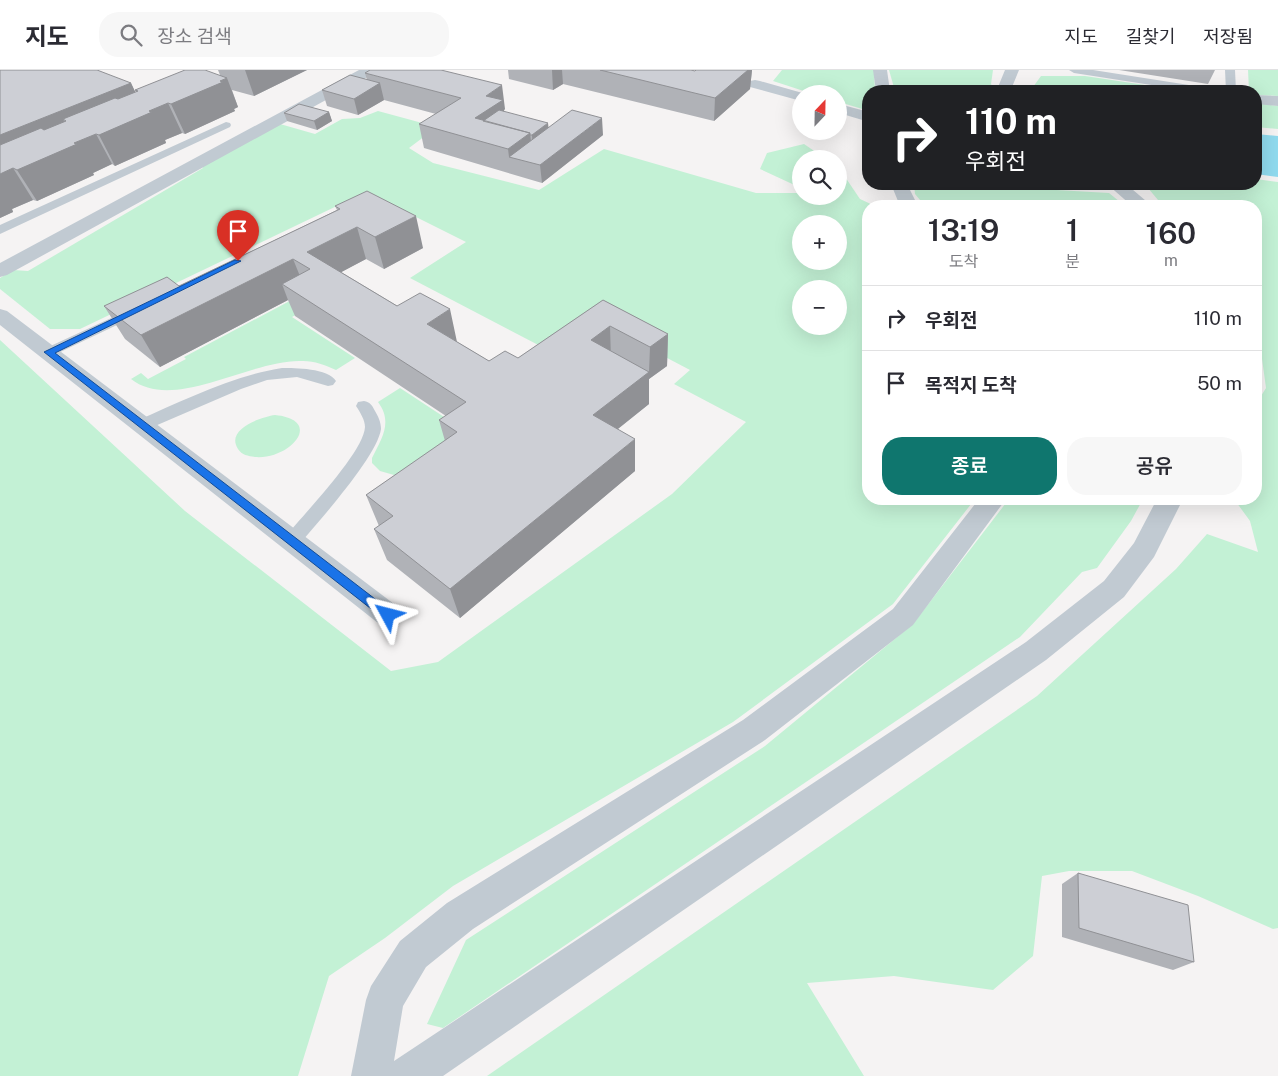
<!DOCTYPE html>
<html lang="ko">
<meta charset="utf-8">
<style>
:root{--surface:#fff;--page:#f7f7f7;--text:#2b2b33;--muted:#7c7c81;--line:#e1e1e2;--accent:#0f766e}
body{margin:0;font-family:"Public Sans","Noto Sans KR",sans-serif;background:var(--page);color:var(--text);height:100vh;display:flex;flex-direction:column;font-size:19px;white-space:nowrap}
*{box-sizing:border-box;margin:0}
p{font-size:16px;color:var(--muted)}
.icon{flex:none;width:28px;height:28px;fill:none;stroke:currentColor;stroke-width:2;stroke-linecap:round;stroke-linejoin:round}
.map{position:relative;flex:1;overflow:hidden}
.details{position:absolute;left:862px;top:130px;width:400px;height:305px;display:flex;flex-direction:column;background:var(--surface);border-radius:20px;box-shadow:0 5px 20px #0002}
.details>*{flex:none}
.hud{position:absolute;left:862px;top:15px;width:400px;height:105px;border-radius:20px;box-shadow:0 5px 20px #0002;background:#202124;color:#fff;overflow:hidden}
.needle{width:32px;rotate:22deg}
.fabs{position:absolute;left:792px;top:15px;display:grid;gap:10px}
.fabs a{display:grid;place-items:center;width:55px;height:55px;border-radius:50%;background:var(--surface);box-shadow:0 5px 20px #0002;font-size:25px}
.pin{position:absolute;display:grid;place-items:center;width:42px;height:42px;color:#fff;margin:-51px -21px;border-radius:50% 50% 50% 0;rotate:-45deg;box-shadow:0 0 5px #0007}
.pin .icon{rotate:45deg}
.me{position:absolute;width:55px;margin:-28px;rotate:308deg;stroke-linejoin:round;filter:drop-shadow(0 0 4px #0008)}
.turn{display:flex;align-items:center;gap:18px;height:105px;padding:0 20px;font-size:22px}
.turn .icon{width:65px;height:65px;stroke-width:2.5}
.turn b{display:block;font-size:35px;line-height:42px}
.eta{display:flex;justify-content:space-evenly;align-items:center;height:85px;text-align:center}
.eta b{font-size:30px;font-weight:600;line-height:35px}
.action{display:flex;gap:10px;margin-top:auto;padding:10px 20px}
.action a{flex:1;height:58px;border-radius:20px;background:var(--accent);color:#fff;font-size:20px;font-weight:600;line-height:58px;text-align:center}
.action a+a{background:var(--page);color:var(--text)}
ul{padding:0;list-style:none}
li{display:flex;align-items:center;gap:15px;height:65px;padding:0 20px;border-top:1px solid var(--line)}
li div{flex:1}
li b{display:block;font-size:19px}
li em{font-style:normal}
header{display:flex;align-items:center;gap:30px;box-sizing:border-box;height:70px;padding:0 25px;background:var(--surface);border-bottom:1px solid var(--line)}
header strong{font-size:24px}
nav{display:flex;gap:28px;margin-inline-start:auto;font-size:18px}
.search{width:350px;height:45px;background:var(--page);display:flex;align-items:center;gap:12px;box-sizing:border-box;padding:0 18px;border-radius:20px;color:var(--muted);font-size:19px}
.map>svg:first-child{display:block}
</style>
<header>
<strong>지도</strong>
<div class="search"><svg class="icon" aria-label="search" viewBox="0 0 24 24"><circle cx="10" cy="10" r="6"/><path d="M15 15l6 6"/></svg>장소 검색</div>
<nav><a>지도</a><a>길찾기</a><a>저장됨</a></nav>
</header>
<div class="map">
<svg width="1278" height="1006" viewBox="0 0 1278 1006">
<rect width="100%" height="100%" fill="#f5f3f3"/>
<path fill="#c3f1d5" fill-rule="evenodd" d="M782,0h92l1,21h-6v20l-30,-9v-8h-26l-40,-13z
M889,0h104l-2,14 4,7h-100z
M1248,0h30v26l-21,-1 -1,-4h-7z
M1041,6h44l100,15h-151l-1,-4z
M1256,33l22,3v23l-22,-2z
M378,41l59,16 -28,21 24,15 106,27 65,-41 152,44h45v3h38v-28l21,31 15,7h-6v293h106l-82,105 -160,118 -280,164 -68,52 -56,38 -31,100h-298v-736l185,171 206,160 47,-9 234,-168 74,-72 -72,-38 16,-14 -80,-42 -64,21 -136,-71 56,-36 -100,-50 -286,137h-30l-50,-40v-11l13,-8 15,1 175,-103 -1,-2 78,-42 35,10 27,-15 18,-1zM801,154h38v37h-38zM801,219h38v37h-38z
M804,74l22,15h-25v29l-41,-19 7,-16z
M1256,109l22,3v746l-5,1 -75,-33 -66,-25h-63l-27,5 -9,80 -40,34 -99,-14 -87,7 57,93h-377l550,-380 139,-127 31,-35 51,18 -8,-31 -16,-22h22v-95l10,-16 -10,-73v-109h-88l-10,-6 -10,-12 25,-4h83z
M914,114h97l28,5 70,4 16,13h-200l-10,-12z
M301,225l14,9 -23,13 63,41 -19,12c-11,-5 -21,-9 -33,-9 -51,-3 -129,52 -172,18l10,-6 7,6 38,-20 -2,-2z
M400,318l70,46 -69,43 -21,-6 -8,-8v-5c10,-20 21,-36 6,-56z
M275,345c50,5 15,45 -20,42 -7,-1 -13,-2 -17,-8 -13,-20 23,-32 37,-34z
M1009,429h134l-12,22 -34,47 -15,4 -62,65 -577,391 -16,-4 39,-84 299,-194 148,-122z"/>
<path fill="#90daee" d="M1256,64l22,2v41l-22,-3z"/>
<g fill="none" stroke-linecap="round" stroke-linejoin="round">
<path fill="#c1cad2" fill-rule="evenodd" d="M1069,0h24l115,18 5,3h-23l-116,-18z
M1225,0h10l1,21h-10z
M226,52l4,1 1,2 -1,2 -230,107v-9z
M135,237l7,4 -2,3 -86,41h-10l-2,-3 2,-3z
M282,298c13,0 46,0 54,13l-3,4 -5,1 -31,-9 -30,3 -26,9 -93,40 -6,2 -6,-2 -2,-4 2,-4c47,-20 95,-45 146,-53z
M364,331c6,1 8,4 11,10 3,5 6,11 6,18 -4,28 -63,93 -83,117l-6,2 -6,-2 -3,-5 3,-5c17,-21 78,-84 79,-109 0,-7 -5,-15 -9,-21l2,-4z"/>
<path fill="#c1cad2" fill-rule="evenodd" d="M359,0h18l-2,3 -368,202 -7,2v-14z
M873,0h14l3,21h-14z
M1005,0h14l-7,17 3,4h-14l-3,-4z
M755,10l5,1 46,13h-5v7l-51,-14 -2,-3 2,-3z
M1256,25l22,1v10l-22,-2z
M839,34l30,8v10l-30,-9z
M891,114h16l11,22h-18z
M1107,114h19l26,22h-20z
M0,239l7,2 391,296 4,8 -4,8 -10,4 -10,-4 -378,-298z
M979,429h27l-93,126 -148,115 -292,189 -47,38 -23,39 -9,55 632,-419 78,-61 30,-38 23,-44h26l-29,58 -30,40 -78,63 -603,416h-92l15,-76 5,-14 29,-45 47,-38 296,-183 150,-111z"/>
</g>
<path fill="#b0b2b7" d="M0,0l131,13 4,9h1l-1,-2 85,-15 -2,-5h89l-53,26 -22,-6 6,17 -4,2 1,2 -50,23 -3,-1 -17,7 1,3 -51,23 -3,-2 -19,9 1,2 -57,26 -4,-1 -21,9 1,3 -13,6z
M508,0h183l4,1 1,-1h56l-2,19 -36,32 -151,-37 -10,6 -44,-11z
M1119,0h96l-7,14z
M365,3l140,36 -1,1v2l45,16 54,7 -61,48 -118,-35 -5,-24 17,-10 -52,-14 -26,15 -31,-9 -5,-16 45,-10z
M329,42l3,9 -15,9 -30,-9 -3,-8z
M335,136l88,42 -39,21 -18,-10 -25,13 148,89 29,-3 85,-58 65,34 -1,32 -18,13v25l-31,25 17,42 -175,147 -73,-58 -13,-31 5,-3 -13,-31 79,-54 -6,-21 7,-4 -151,-100 -7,-16 -128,67 -35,-28 -21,-33 75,-20 158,-76z
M1078,803l116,89 -21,8 -111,-33v-53z"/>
<path fill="#909195" d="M245,0h62l-53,26z
M552,0h10l1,14 -10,6z
M748,0h4l-2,19 -36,32 1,-23z
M227,8l11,29 -4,2 1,2 -50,23 -14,-30z
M131,13l11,23 -76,15 -3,-2 9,17 -72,30v-31z
M380,13l4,17 -26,15 -4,-16z
M502,15l3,24 -1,1 2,14 -26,17 -5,-23 11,-22z
M168,33l14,30 -17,7 1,3 -51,23 -16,-31 50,-24z
M329,42l3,9 -15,9 -3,-9z
M602,48l1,17 -61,48 -2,-18z
M548,53l2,17 -17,12 -1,-17z
M530,63l3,25 -24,-1 -1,-8z
M96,64l16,30 -19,9 1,2 -57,26 -20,-31 57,-27z
M13,98l20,32 -21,9 1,3 -13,6v-44z
M416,146l7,32 -39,21 -9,-32z
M357,157l9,32 -47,25 -12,-32z
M293,189l13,32 -24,-7 6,16 -128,67 -19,-32z
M450,239l7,33 -30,-18z
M610,256l1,33 -20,-19z
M668,264l-1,32 -18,13v25l-54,43 -2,-32 56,-43 1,-25z
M635,369v32l-175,147 -10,-29z"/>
<path fill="#cdcfd5" stroke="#909195" d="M0,0h97l34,13 -131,52z
M185,0h20l22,8 -7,3 3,1 -52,22 -3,-1 -19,8 3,1 -53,23 -3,-1 -22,9 3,1 -60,26 -4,-2 -13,6v-29l41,-17 3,2 22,-9 -3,-2 52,-21 3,1 20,-8 -3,-1z
M370,0h71l61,15 -16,11 17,4 -28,18 55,15 -22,16 -89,-25 42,-26 -96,-25z
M600,0h91l4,1 1,-1h52l-33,28z
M350,5l30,8 -26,16 -32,-9z
M299,34l30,8 -15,9 -30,-8z
M499,40l49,13 -16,12h-2v-2l-47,-12z
M572,40l30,8 -62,47 -31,-8z
M367,121l49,25 -41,21 -18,-10 -50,25 90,54 23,-13 30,16 -23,15 62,37 16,-10 13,7 85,-58 65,34 -18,13 -40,-21 -19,14 58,32 -56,43 42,24 -185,150 -76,-60 19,-13 -27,-21 91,-63 -18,-12 27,-18 -184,-118 28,-15 -17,-10 -152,76 -37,-29 63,-29 12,9 161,-77 -5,-3z
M1078,803l110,32 6,57 -115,-34z"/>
<path fill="#1a73e8" stroke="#114b97" d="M235,190l6,1 -186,92 337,259 2,3 -2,4h-8l-340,-267z"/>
</svg>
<div class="fabs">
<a><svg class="needle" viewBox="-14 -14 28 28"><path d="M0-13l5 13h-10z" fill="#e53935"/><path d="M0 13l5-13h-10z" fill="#7c7c81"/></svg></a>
<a><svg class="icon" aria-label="search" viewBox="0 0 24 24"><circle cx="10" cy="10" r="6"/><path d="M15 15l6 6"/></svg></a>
<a>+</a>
<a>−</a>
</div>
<div class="pin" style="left:238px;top:191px;background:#d93025"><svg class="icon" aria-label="arrive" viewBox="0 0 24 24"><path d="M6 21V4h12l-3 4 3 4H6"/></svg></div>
<svg class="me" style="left:388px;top:545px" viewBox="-20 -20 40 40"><path d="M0-17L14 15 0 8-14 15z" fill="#1a73e8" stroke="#fff" stroke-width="4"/></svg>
<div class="hud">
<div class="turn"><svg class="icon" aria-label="right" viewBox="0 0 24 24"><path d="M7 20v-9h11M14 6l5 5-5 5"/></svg><div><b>110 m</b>우회전</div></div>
</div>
<section class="details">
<div class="eta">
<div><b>13:19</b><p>도착</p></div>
<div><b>1</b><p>분</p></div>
<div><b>160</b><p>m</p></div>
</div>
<ul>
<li><svg class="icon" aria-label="right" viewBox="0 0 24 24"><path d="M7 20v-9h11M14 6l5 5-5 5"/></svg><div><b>우회전</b></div><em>110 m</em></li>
<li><svg class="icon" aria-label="arrive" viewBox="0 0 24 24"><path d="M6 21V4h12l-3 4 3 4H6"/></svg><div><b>목적지 도착</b></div><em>50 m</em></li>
</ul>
<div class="action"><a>종료</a><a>공유</a></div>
</section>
</div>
